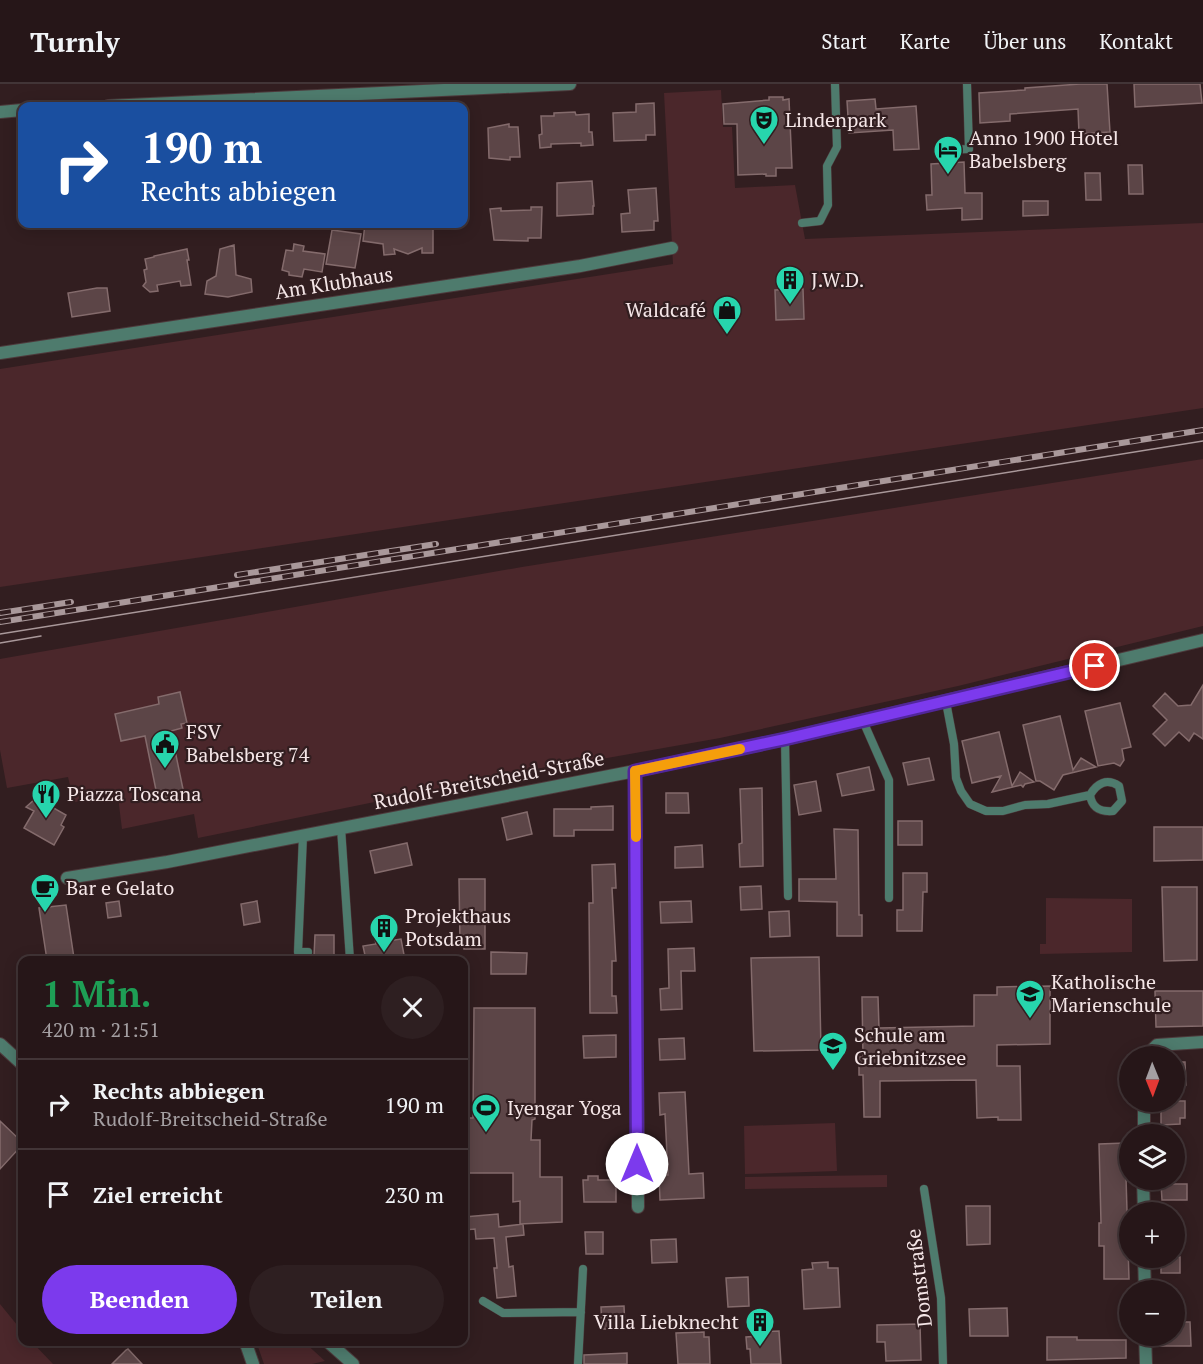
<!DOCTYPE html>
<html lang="de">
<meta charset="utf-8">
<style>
:root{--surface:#261618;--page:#2e1f21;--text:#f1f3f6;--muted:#a49fa2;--line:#423537;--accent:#7c3aed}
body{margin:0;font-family:"PT Serif",serif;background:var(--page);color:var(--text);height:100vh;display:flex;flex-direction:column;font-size:22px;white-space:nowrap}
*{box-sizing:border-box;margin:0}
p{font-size:20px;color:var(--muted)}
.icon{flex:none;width:33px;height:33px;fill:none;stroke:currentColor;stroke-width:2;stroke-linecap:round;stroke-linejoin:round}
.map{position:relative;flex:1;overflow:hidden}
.details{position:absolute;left:18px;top:872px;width:450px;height:390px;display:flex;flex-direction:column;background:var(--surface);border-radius:12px;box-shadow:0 3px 15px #0003,0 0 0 2px var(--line)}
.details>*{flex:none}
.hud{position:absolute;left:18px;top:18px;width:450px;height:126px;border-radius:12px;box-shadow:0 3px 15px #0003,0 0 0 2px var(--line);background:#1a4fa0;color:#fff;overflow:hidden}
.needle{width:39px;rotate:179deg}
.buttons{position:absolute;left:1119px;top:962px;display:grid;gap:12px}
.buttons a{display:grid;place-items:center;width:66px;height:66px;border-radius:50%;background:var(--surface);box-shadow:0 3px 15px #0003,0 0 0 2px var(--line);font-size:30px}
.pin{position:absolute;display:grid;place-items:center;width:51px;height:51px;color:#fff;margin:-26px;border:3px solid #fff;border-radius:50%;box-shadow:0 2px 6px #0007}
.me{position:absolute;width:66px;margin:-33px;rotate:0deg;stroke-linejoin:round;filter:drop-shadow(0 0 4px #0008)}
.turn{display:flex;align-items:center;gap:21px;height:126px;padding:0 24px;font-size:27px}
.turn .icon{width:78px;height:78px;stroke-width:2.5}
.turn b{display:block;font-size:42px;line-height:51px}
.round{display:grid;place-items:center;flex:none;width:63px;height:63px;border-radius:32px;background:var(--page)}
.summary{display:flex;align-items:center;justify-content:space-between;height:102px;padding:0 24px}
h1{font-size:36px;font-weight:600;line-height:45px;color:#1e9e55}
.cta{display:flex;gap:12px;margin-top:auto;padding:12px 24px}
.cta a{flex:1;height:69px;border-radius:36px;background:var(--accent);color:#fff;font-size:24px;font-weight:600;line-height:69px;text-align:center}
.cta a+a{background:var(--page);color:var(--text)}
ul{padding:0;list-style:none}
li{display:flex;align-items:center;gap:18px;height:90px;padding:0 24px;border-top:2px solid var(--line)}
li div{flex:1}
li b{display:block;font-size:22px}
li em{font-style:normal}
header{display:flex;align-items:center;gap:36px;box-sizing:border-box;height:84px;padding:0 30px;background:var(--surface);border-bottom:2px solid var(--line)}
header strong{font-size:28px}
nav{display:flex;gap:33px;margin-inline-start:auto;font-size:21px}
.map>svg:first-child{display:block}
</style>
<header>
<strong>Turnly</strong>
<nav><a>Start</a><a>Karte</a><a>Über uns</a><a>Kontakt</a></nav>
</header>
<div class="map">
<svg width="1203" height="1280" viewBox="0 0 1203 1280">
<rect width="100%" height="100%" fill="#321e20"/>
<path fill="#4b272b" d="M721,6l2,37h9l3,61 60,-3 10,54 398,-16v185l-1203,179v-218l673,-105 -9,-171z
M1203,375v167l-245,60 -238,52 -158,28 -1,-2 -363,74 -4,-24 -72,15 -4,-32 -44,5 -6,-25 -61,11 -7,-38v-91l522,-92z
M1046,814l86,1v53l-92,2v-10h6z
M835,1039l2,48 -92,3 -1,-48z
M887,1091v12l-142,2v-12z
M0,1220l22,27v10h9l22,23h-53z
M256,1257h47l22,20 -13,3h-48z"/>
<path fill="#5c4547" stroke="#846b6c" stroke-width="1.5" d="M1080,0h27l3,48 -31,2 -1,-25 -68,5v7l-30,2 -1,-30 46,-3v-2z
M1134,0h66l2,19 -67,4z
M769,13h14v3l6,-1 3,69h-16v8h-10v-2l-28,1 -1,-51h-13l-1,-20 46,-4z
M875,15l1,10 40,-3 3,43 -25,1 -1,-20 -44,3 -2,-32z
M654,19l1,32h-9v5l-32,1 -1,-28 23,-1v-8z
M575,28l1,3 13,-1v18h3l1,13 -12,1v-3l-30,1v3l-11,1 -1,-13 3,-1 -1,-18h13v-3z
M509,40v3h9l2,30h-10v3l-21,-2 -1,-30z
M964,78l1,31h17v26l-20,1v-12l-35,2 -1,-15h6l-1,-31z
M1128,81h14l1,29h-14z
M1085,89h15l1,27h-15z
M592,97l2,25h-1v8l-36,2v-33z
M656,104l2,33h-4v9l-32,2 -1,-18 9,-1 -2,-23z
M1023,117h25v14l-25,1z
M531,123h11l-1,31h-13v3l-34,-1 -4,-31 11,-1v3l30,-1z
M365,140h68v29h-11v-5l-14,6 -14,-5 1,5 -11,1 -1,-11 -20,-3z
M332,146l29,4 -6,34 -29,-4z
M294,160l10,2 -1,5 22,3 -3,18 -18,-3 -2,8 -13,-2v-3l-7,-2 4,-20 7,1z
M234,161l2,30 15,4 1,13 -24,5 -23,-3 2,-13 9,-5 4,-27z
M187,165l2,11h-2l4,25 -10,1 -1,-5 -23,4 1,6 -8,1 -7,-6 3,-4 -2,-12 3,-1 -2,-10 9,-2v-1z
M97,204h10l3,23 -38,6 -4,-24z
M803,205l1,30 -28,1 -1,-30z
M1203,601v54l-9,-6 -5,8 -10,-9 -14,14 -12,-12 14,-14 -14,-14 12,-13 13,13 13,-1z
M180,608l7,31 -6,1 1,4 -11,3 13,63 -26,6 -13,-64 -24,5 -6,-27 44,-10 -1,-7z
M1120,619l11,44 -9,2 2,11 -4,6 -6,-3 -16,3 -13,-55z
M1060,632l13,54 8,-12 15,9 -33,8 -9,15 -14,-9h-4l-13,-56z
M999,648l13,54 8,-14 14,10 -9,2 -2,3 -2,-2 -29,7 9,-16 -29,7 -10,-42z
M929,674l5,22 -26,5 -5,-22z
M869,683l5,23 -32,6 -5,-22z
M816,697l5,30 -22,4 -5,-30z
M762,704l1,78 -23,1 -1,-23 3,-1 -2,-54z
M666,709h22l1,20h-23z
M41,714h13l-4,8 16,9 -5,10 3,2 -10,18 -30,-17 10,-17 -8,-4 8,-7z
M613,722v24h-39v6h-20v-27h37v-2z
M527,728l5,22 -25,6 -5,-22z
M898,737h24v24h-24z
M1154,743h49v33l-49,1z
M834,745l24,1 1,85h3v21h-25v-34l-38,-1v-22h37z
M407,759l5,22 -37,8 -5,-22z
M702,761l1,22 -28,1v-21z
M615,780l1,24h-4l4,73h-4v35h4l1,17h-27l-1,-110h4l-1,-38z
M903,789h24v19h-4l-1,39h-25v-21h6z
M459,795h26v70h-21v-6h-4z
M761,802l1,23 -21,1 -1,-23z
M1162,803h35v73l-33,1z
M119,817l2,15 -13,2 -2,-15z
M257,817l3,21 -16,3 -3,-21z
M691,817l1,21 -31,1 -1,-21z
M66,821l8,53 -27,2 -8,-52z
M789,827l1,25 -20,1 -1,-25z
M315,851h19v25h-17v-4h-3z
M387,852l1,5 13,-2 4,21h-39l-3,-14 13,-2 -1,-5z
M694,864l1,23h-14l1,38 -21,1 -1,-21 9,-1 -1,-39z
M491,868l36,1 -1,21h-35z
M819,873l2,93 -67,1 -3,-93z
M1050,902v58l-53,1v21h23l1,54h-23v-3l-21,1 -1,-38 -96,1v36h-16l-1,-42h-4v-18h4l-1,-60h16l1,31 95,-2v-31h23v-8z
M1155,907h48v35l-47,1z
M474,924h61v111l-3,1 -1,20h9v37h22v45l-42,2v-23l-7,1v-29h-46l1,-34h-2v-21h7z
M616,951v22l-32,1 -1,-22z
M684,954l1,21 -25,1 -1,-21z
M1174,978h11l1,23h-12z
M685,1008l4,82 14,-1 1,25 -44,2 -1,-25h9l-3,-61 -5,1 -1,-22z
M1161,1017h24v17h-5v6l-19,1z
M0,1037l22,21v3l-22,24z
M1125,1059l4,136h-25v-33h-5v-23h2l-2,-79z
M588,1092h10v4h18v22h-32l-1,-22h5z
M1161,1100h26v16h-25z
M966,1122h24v38l-23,1z
M498,1130l1,13 24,-3 1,11 -18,2 3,30 4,-1 3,30 -19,2 -3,-30h3l-3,-30 -18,1 -1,-10 -11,1v-13z
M585,1148h18v22h-17z
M676,1155l1,23 -25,1 -1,-23z
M1161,1173h19v16h-19z
M828,1178v6h10l2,39 -36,2 -2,-39 11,-1 -1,-6z
M748,1193l1,29 -21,1 -2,-29z
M624,1222l1,23h-23l-1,-22z
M1007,1224l1,28h-38l-1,-27z
M1174,1238h16l1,24h-34v-11h17z
M920,1240l1,36 -35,1 -1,-19h-8v-17z
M779,1247l2,33h-30l-1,-15h-3l-1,-12 14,-1 -1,-4z
M704,1248v5h5l1,27h-32l-2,-31z
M1047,1253h30v3h49v18l-79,2z
M128,1265l14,15h-30l14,-14z
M627,1269v11h-43v-9z"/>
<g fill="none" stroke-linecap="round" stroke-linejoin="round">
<g stroke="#4d3a3c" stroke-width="9">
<path id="service" d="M941,66l28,-1 -2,-65
M802,139l18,-2 8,-16 -1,-39 10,-19 -2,-63
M946,618l8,42 2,34 5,13 9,13 16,7h17l22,-6 23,-1 42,-9c2,13 10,17 23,16l9,-10 -3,-15c-12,-8 -22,-3 -29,9
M863,637l26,59v118
M785,655l3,157
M341,744l9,132
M303,752l-5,116h10l-1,8
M924,1105l17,109 2,66
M483,1217l20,12 78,-1
M578,1280l5,-95"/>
</g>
<g stroke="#4d3a3c" stroke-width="14">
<path id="minor" d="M108,22l462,-22
M0,28l22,-2
M0,269l580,-87 92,-18
M635,687l3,436
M0,960l22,20
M1146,972l11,-11 46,-3
M1144,1050v-33
M1143,1095l1,33
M1144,1173l1,33
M1145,1251l1,29
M245,1257l8,23"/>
</g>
<g stroke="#4d3a3c" stroke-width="14">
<path id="tertiary" d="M67,794l100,-16 468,-91 150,-32 418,-99
M327,1257l26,23"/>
</g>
<use href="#service" stroke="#4e7b6d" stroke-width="8"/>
<use href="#minor" stroke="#4e7b6d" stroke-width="12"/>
<use href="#tertiary" stroke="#4e7b6d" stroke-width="12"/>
<path stroke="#a9989a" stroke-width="1.5" d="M0,550l1203,-193
M0,559l41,-7"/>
<g stroke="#a9989a" stroke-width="6">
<path id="rail" d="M237,491l199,-31
M0,529l71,-11
M0,538l1203,-192"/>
</g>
<use href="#rail" stroke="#321e20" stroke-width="4" stroke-dasharray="11" stroke-linecap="butt"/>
</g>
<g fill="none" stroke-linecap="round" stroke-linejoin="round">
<g stroke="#51269a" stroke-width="15">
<path id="route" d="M637,1080l-2,-393 150,-32 310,-73"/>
</g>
<use href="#route" stroke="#7c3aed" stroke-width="10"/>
<path stroke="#f59e0b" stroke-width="10" d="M636,753l-1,-66 105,-22"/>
</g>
<defs>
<g id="theatre-pin" transform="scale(1.5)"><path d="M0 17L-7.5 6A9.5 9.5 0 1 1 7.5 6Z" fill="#27d5ad" stroke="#321e20"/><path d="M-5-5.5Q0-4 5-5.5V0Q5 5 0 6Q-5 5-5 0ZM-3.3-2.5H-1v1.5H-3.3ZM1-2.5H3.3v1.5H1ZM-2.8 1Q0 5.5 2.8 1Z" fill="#111"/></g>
<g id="hotel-pin" transform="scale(1.5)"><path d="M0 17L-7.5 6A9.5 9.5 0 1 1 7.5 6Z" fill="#27d5ad" stroke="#321e20"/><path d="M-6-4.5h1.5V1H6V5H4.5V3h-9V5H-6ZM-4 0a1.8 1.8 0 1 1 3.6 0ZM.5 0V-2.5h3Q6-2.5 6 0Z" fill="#111"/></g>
<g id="building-pin" transform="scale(1.5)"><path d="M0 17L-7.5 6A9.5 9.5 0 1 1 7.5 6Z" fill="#27d5ad" stroke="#321e20"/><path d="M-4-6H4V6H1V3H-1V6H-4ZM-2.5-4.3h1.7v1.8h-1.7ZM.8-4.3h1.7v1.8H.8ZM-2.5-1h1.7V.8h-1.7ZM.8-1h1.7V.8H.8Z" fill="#111"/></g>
<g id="shop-pin" transform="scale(1.5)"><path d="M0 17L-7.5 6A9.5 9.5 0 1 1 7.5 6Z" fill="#27d5ad" stroke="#321e20"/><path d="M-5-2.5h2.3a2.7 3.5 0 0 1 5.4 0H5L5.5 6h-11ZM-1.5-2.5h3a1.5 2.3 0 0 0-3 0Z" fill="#111"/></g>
<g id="civic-pin" transform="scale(1.5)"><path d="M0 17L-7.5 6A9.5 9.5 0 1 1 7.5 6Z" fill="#27d5ad" stroke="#321e20"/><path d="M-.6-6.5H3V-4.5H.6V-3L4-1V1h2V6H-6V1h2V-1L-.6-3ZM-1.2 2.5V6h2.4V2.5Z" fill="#111"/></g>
<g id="restaurant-pin" transform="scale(1.5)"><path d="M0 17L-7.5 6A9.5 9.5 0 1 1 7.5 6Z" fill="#27d5ad" stroke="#321e20"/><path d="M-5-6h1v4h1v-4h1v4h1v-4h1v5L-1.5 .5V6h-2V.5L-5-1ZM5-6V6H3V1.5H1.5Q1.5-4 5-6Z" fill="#111"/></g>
<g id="cafe-pin" transform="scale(1.5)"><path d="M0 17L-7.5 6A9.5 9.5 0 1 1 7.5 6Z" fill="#27d5ad" stroke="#321e20"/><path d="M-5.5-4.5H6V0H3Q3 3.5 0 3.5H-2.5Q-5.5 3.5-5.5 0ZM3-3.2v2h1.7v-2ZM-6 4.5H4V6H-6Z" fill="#111"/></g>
<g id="school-pin" transform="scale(1.5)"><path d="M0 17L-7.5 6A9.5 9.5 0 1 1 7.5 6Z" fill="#27d5ad" stroke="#321e20"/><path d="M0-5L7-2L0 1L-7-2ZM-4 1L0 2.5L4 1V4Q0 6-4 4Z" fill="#111"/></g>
<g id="stadium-pin" transform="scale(1.5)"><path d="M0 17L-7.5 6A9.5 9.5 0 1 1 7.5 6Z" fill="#27d5ad" stroke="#321e20"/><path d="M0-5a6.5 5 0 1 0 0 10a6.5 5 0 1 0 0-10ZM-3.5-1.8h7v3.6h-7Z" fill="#111"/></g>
</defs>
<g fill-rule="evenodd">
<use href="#theatre-pin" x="764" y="36"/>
<use href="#hotel-pin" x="948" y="66"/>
<use href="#building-pin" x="790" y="196"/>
<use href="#shop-pin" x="727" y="226"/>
<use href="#civic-pin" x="165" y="660"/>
<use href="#restaurant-pin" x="46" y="710"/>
<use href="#cafe-pin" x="45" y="804"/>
<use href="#building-pin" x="384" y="844"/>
<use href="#school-pin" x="1030" y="910"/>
<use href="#school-pin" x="833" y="962"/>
<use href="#stadium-pin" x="486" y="1024"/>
<use href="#building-pin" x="760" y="1238"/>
</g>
<g text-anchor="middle" stroke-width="4.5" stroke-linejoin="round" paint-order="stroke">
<g font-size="20" fill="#f5e6e7" stroke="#321e20" text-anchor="start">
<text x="785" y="43">Lindenpark</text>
<text x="969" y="61">Anno 1900 Hotel<tspan x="969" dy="23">Babelsberg</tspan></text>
<text x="811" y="203">J.W.D.</text>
<text x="706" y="233" text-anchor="end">Waldcafé</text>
<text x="186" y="655">FSV<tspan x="186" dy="23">Babelsberg 74</tspan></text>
<text x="67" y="717">Piazza Toscana</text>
<text x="66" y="811">Bar e Gelato</text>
<text x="405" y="839">Projekthaus<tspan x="405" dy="23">Potsdam</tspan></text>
<text x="1051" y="905">Katholische<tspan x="1051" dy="23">Marienschule</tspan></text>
<text x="854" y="958">Schule am<tspan x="854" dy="23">Griebnitzsee</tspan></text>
<text x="507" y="1031">Iyengar Yoga</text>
<text x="739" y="1245" text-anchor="end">Villa Liebknecht</text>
</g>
<g font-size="20" fill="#f5e6e7" stroke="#321e20">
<text transform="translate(334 199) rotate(-9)" y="7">Am Klubhaus</text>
<text transform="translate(489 696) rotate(-11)" y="7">Rudolf-Breitscheid-Straße</text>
<text transform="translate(919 1194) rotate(-97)" y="7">Domstraße</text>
</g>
</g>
</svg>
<div class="buttons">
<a><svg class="needle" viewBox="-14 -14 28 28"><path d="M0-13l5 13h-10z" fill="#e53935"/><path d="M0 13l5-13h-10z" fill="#a49fa2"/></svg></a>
<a><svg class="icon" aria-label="layers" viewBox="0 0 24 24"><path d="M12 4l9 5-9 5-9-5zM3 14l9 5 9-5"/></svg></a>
<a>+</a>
<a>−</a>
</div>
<div class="pin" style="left:1095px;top:582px;background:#d93025"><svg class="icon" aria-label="arrive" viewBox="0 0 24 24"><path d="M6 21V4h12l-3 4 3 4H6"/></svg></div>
<svg class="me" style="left:637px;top:1080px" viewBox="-20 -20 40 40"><circle r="19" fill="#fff"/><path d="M0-13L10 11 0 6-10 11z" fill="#7c3aed"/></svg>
<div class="hud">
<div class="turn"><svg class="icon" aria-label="right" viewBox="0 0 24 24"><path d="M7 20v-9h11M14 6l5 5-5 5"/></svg><div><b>190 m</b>Rechts abbiegen</div></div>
</div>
<section class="details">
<div class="summary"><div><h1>1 Min.</h1><p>420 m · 21:51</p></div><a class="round"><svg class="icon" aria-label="close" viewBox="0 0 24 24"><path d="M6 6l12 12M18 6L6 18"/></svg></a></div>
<ul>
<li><svg class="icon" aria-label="right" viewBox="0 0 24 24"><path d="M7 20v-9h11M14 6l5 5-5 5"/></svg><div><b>Rechts abbiegen</b><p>Rudolf-Breitscheid-Straße</p></div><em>190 m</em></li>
<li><svg class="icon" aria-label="arrive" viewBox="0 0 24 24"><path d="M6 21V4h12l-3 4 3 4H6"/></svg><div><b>Ziel erreicht</b></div><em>230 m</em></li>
</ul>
<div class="cta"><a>Beenden</a><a>Teilen</a></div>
</section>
</div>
